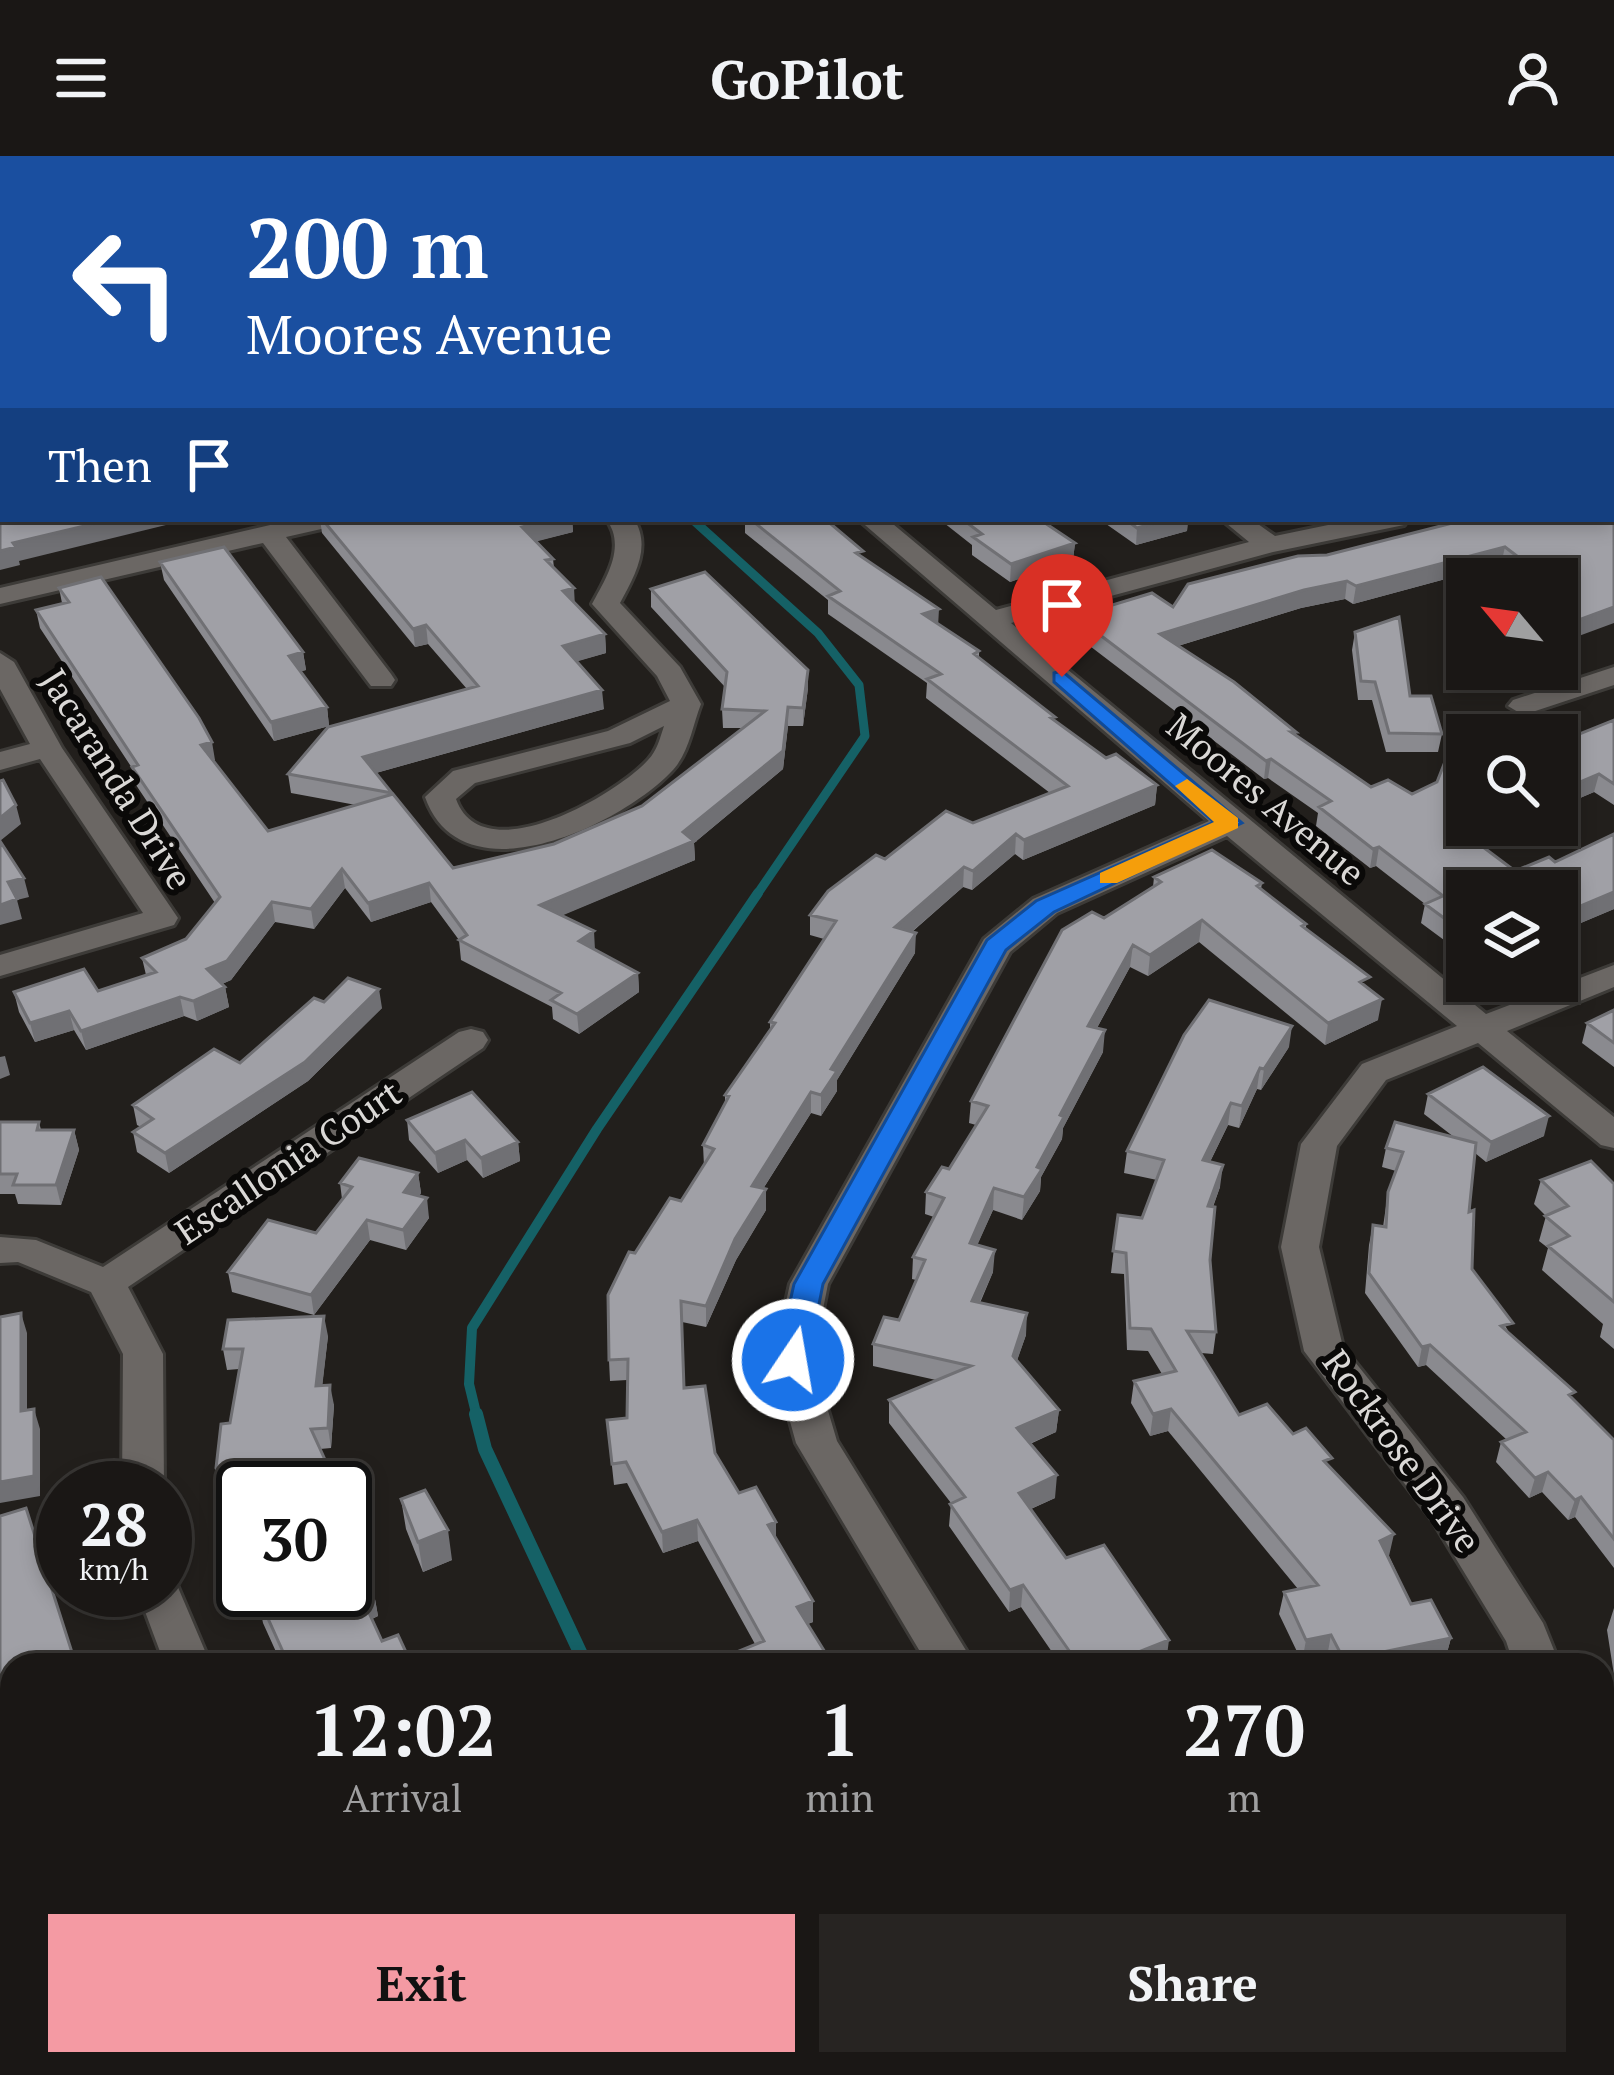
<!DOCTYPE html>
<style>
:root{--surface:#1a1715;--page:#272422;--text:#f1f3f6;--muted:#9f9fa0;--line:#383634;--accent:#f49aa3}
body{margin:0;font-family:"PT Serif",serif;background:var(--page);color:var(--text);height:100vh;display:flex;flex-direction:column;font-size:45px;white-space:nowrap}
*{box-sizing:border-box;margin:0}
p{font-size:39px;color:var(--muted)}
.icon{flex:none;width:66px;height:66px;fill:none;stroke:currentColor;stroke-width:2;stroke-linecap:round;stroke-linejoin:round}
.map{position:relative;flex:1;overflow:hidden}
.drawer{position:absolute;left:0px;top:1497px;width:1614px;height:423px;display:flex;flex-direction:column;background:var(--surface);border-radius:36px 36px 0 0;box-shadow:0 6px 18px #0003,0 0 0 3px var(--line)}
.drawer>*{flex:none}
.guide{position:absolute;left:0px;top:0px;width:1614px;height:366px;box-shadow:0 6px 18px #0003,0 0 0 3px var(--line);background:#1a4fa0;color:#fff;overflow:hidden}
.needle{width:78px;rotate:299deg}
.fabs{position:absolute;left:1446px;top:402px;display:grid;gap:24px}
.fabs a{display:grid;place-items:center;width:132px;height:132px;border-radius:0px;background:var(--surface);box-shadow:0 6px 18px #0003,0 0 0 3px var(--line);font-size:60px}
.speed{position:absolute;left:36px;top:1305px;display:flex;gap:24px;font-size:60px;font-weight:700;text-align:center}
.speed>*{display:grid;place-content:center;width:156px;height:156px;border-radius:50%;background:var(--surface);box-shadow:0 6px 18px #0003,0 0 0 3px var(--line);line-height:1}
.speed small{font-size:30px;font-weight:400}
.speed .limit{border:6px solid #111;border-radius:18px;background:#fff;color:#111}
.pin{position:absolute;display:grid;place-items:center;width:102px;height:102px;color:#fff;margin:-123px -51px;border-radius:50% 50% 50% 0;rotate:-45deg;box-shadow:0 0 12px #0007}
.pin .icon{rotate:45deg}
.me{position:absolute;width:132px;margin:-66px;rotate:12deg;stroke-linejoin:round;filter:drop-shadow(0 0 9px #0008)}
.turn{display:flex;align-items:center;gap:42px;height:252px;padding:0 48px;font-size:54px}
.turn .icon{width:156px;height:156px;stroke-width:2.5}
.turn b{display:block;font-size:84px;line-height:102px}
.then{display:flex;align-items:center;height:114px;padding:0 48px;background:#0003;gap:24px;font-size:45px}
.eta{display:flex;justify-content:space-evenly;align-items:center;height:204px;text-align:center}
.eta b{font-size:72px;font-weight:800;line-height:84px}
.action{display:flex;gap:24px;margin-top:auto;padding:24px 48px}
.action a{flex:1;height:138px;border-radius:0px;background:var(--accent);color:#111;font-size:48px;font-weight:800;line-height:138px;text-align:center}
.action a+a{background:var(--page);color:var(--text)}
header{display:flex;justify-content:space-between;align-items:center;height:156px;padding:0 48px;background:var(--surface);font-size:54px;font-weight:800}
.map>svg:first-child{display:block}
</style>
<header><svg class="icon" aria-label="menu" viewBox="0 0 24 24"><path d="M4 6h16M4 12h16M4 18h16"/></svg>GoPilot<svg class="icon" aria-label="person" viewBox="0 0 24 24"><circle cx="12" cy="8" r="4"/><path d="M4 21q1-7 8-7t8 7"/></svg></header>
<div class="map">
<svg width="1614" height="1919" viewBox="0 0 1614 1919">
<rect width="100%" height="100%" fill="#221f1c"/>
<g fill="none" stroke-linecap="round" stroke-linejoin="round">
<path stroke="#156166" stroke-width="9" d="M692,363l126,114 41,52 6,51 -109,160"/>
<path stroke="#156166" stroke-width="10" d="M477,1261l-8,-33 3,-56 125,-199 161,-236"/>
<path stroke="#156166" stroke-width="14" d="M476,1258l9,35 101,216
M775,1908l6,11"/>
<g stroke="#3d3b38" stroke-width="6">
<path id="minor" d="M429,0h21l2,3h-21z
M3,288v16l-3,1v-16z
M296,363h47l-4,6 -53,12 105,137 4,6 -4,6h-20l-108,-143 -263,61v-16z
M606,363h28c18,28 0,58 -14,84l60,64 21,37c-9,23 -12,50 -30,68 -53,55 -210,128 -246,25l28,-26 155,-40 62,-30 -13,-25 -65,-72c14,-26 35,-58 14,-85zM664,570c-4,12 -7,25 -16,34 -34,37 -166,112 -192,39l19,-16 155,-40z
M858,363h29l109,91 253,-68 -28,-23h30l24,17 82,-17h51l-4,6 -131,27 -262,71 475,391 128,-49v22l-107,44 107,86v31l-13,-3 -123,-102 -92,37 -49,66 -18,101 24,100 120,150 80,126 17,42h-46l-8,-24 -73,-120 -129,-170 -23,-104 20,-103 61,-80 95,-38 -230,-190 -170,77 -47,39 -182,332 -15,76 24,81 138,224h-47l-132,-222 -23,-83 17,-76 194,-345 49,-40 176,-78z
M0,497l14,9 48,86 116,170 -4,7 -174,51v-21l143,-42 -103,-154 -40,11v-18l30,-8 -30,-55z
M1614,511v18l-91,30 -15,-9 5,-6z
M471,873l12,3 5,8 -5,8 -355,239 35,67 1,134h-42l1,-134 -32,-62 -73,-30 -18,1v-26l36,3 67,27 356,-235z
M165,1419l9,3 37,87h-46l-28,-75h28z
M1602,1623l12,3v40l-12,-3z
M317,1908h52l5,11h-52z
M1169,1908h54l5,11h-54z
M1349,1908h63l-5,11h-63z"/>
</g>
<g stroke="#3d3b38" stroke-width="6">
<path id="major" d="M1131,0h23l2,3h-23z
M1611,177l3,1v14l-3,-1z"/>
</g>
<use href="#minor" fill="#6b6764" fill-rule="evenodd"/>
<use href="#major" fill="#5e869c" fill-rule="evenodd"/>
</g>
<path fill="#8a8a8f" d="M326,0h70l4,3h-70z
M482,0h348l5,3h-349z
M1611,204l3,1v67l-3,-1z
M320,363h252l1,13 -37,9 17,18 1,9 21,36 30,30 1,19 -29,8 27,48 -228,64 77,95 101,-24 88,-38 100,-78h-19l-1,-19 3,-22 -74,-80v-18l157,99 -5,38h-15l-5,43 -89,74 1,17 -133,55 33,35 43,23 1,19 -60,42 -26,-15 -1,-12 -91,-47 -2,-20 -28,-38 -60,20 -26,-34 -31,41 -39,-7 -44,58 -9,4 3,3 4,20 -32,14 -13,-5 -98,34 -12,-20 -39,12 -16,-30 -5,-20 84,-1 48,-16 -4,-17 44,-19 29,-36 -79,-118 -4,-17 -92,-140 -4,-18 26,-7 -3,-15 156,172 -2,1 55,70 88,-26 -65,-12 -3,-19 179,-85 -39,-45 -13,3 -93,-114z
M745,363h80l38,39 75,66 41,27v7l76,63 51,37 51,27 -2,20 -132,55 -8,-6 -43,36 -9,-3 -51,45 3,21 -78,127v11l-16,25 -10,-3 -48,76 3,21 -30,50 -30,67 -24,-5 2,66 31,65 24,40 37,46 37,83 -58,22 -57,-103 -35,12 -36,-70 -13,2 -7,-65 20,-2v-38l-17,1 -1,-21 26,-107 46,-52 23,-35 -1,-21 22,-42v-8l45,-64v-9l54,-83 -14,-4v-20l75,-56 165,-66 -124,-95 1,-15 -99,-69v-14l-83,-67z
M939,363h100l36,24 -2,17 -63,22 -38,-27v-10z
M1099,363h89l-1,12 -51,14z
M1468,363l89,60h-37l-19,-15 -148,40 -8,-5 -44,9 -123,38 118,86v3l75,52 96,38h16l-18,9 50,37 40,-9 59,-28v75l-57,24v-42h-90v66l-46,-34 4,-19 -49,-38 -6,2 -54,-42 2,-13 -50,-35 -4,1 -182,-139 1,-18 15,-4 1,-9 74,-2 154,-52z
M160,406l143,90 3,18 -5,1 26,36 2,19 -55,15 -110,-161z
M1467,465v24l-8,-5 4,-18z
M1355,476l87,102 -4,18h-52l-14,-52h-14l-6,-50z
M1614,564v85l-20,-13 -21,9 -16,-10v-48z
M1154,721l108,6 -1,6 45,35v4l62,60 10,32 -53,25 -126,-103 -51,34 -18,-9 -33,61 6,24 -40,76 -1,11 -21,38 -1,14 -18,29 -29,-10 -16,35 16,27 -13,31 46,32 -9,25 42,50 -3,22 -26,12 25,54 -24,11 35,49 100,105 -6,2h-99l-40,-58 -12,5 -60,-86 2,-23 -62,-80v-23l47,-20 -63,-14v-22l26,-24 17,-40 -4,-1 1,-22 21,-40 -9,-3 1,-22 23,-23 27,-44 -7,-2 2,-22 133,-183 49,-31z
M324,846l58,6 -74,73 -139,92 -32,-21 -4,-20 8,-5 -4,-2 -4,-20 107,-42z
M1614,854v57l-32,-24 5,-20z
M1289,891l-28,43 -4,-1 -18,39 -11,-3 -18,37 10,25 -7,20 -3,53 6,72 -3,22 -12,-1 38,62 54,19 37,33 59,89 22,48 40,34 -6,22 -25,5h-89l-4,-8 -25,5 -23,-48 5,-22 14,-3 -130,-158 -18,5 -19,-33 3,-22 28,-7 -14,-23 -21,-1 -3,-76 -13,-1 7,-58 24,3 15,-38 -33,-7 3,-22z
M1428,938l116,42 -58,26 -11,-9 -6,59 3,57 38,65 104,106v128l-39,-51 -7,3 -26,-28 -13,6 -33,-36 5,-20 6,-2 -81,-75 -8,2 -53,-74 4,-48 4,-20 10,2 5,-35 8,-21 -14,-4 4,-19 68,-11 -30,-23z
M407,964l111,22 2,19 -37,17 -16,-18 -29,13 -29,-33z
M0,966h39l2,8h33l5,20 -18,55 -43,-1 -3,-10h-15z
M418,1017l3,20 -2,3 10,22 -23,32 -36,-10 -56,75 -82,-23 -4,-20 88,-39 26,-34 -2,-16z
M1541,1024l73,4v165l-14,-12 3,-13 -61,-54 6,-22 -9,-7 7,-25 -12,-12z
M328,1180l-6,50 12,19 -3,43 -11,1 -77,39v54l-22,-54 -5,-20 14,-45 9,-54 -12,1 -4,-21z
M401,1343l51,61 -29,12 -17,-43z
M373,1432l5,28 -6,3 10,22 30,24h-130l-19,-42 -6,-29z
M1614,1452v67l-7,-45z
M1614,1775v84l-12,-6v-48z
M456,1908h180l5,11h-180z
M984,1908h106l-100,10z"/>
<path fill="#707074" d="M172,0h26l1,2 -33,1z
M1614,80v21l-3,1v-21z
M3,97v17l-3,2v-17z
M3,217v27l-3,2v-27z
M114,363h56l-5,1 1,5 -147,36 1,4 -20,5v-19l13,-8z
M552,363h20l1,13 -50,13 -1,-18z
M1169,363h19l-1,12 -51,14 1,-17z
M1075,387l-2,17 -63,22 1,-18z
M1505,391l-4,17 -148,40 3,-18z
M1347,425l-2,18 -44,9 -143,44 2,-18 144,-44z
M574,432l1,19 -12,-16z
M1614,451v16l-57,21v-16z
M939,453l-1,18 -15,-13z
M426,469l2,19 -13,3 -2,-18z
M605,478l1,19 -41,12 -2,-19z
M303,496l3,18 -14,4 -3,-18z
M808,514v18l-5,38v-18z
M602,534l2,19 -239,67 -2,-19z
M327,551l2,19 -55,15 -3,-19z
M788,551v19l-5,43 -89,74 1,17 -153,64 -2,-19 143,-73z
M212,586l3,18 -11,3 -3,-18z
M1271,603l-3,19 -4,1 2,-18z
M1599,618l-5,18 -21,9 5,-18z
M1157,629l-2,20 -132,55 1,-20z
M16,649l5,19 -21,17v-23z
M1467,660v9h16l-36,17 4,-19z
M1016,678l-1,20 -43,36 1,-19z
M1379,691l-3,19 -6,2 3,-19z
M964,711l-1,20 -69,60 1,-20z
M342,713l3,19 -31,41 -3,-20z
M24,722l5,19 -12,3 5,19 -22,6v-20l8,-23z
M429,727l2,19 -60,20 -3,-19z
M1614,736v17l-57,24v-17z
M272,746l3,20 -44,58 -20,9 -4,-20z
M1202,764l-3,22 -51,34 2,-21z
M594,775l1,19 -16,-9z
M916,777l-1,20 -78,127v11l-16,25v-21l10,-26z
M1133,789l-3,22 -44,81 2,-22z
M638,817l1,19 -60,42 -2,-20z
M225,831l4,20 -32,14 -4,-20z
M379,833l3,19 -74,73 -139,92 -4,-20z
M180,841l4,19 -98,34 -5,-19z
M1382,843l-4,21 -53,25 3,-22z
M69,855l5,19 -39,12 -5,-19z
M1292,870l-3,21 -28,43 3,-21z
M1105,874l-2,22 -40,76 -1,11 -21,38 -1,14 -18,29 2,-23 13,-30 23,-52z
M5,900l5,19 -10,4v-22z
M1260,912l-3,21 -18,39 3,-22z
M811,936v21l-59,93v-20z
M1231,947l-3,22 -28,57 3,-22z
M1549,960l-5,20 -58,26 5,-20z
M74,974l5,20 -18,55 -5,-20z
M465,984l2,20 -29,13 -3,-20z
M518,986l2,19 -37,17 -2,-20z
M1223,1009l-3,22 -15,41 3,-22z
M418,1017l3,20 -14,19 -3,-20z
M994,1032l-1,22 -25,56 2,-23z
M766,1033v21l-30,50 -30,67v-21l29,-67z
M427,1042l2,20 -23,32 -3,-20z
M367,1064l3,20 -56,75 -3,-20z
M995,1094l-2,22 -23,52 2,-23z
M21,1157l6,20v98l-6,-20z
M1027,1157l-1,22 -15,43 2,-22z
M324,1160l4,20 -8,70 -4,-20z
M1430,1189l-4,20 -8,2 4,-20z
M330,1229l4,20 -3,43 -3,-20z
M34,1253l6,20v67l-40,7v-21z
M1171,1253l-3,22 -18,5 3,-22z
M1059,1254l-3,22 -41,18 2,-22z
M1548,1316l-6,20 -13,6 6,-20z
M1057,1319l-2,23 -38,17 2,-22z
M1581,1341l-6,20 -7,3 7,-20z
M351,1360l4,20 -10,4v-22z
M697,1364l1,21 -35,12 -1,-21z
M776,1366v21l-8,-18z
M448,1374l4,30 -29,12 -5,-30z
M1394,1378l-5,22 -14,7 5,-22z
M1023,1429l-2,22 -12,5 1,-22z
M373,1432l5,28 -13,6 -5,-29z
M813,1445v21l-16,6v-21z
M1331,1479l-4,22 -25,5 4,-22z
M1451,1482l-6,22 -25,5h-77l1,-5z
M1169,1484l-3,23 -6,2h-30l1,-10z
M12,1561v27l-12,5v-27z"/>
<path fill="#a0a0a6" stroke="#707074" stroke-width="3" d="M0,0h172l-6,3h-163v18l-3,1z
M343,0h53l4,3h-53z
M499,0h331l5,3h-332z
M947,0h27v3h-38z
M3,29v68l-3,2v-53z
M1614,46v34l-3,1v-34z
M3,176v41l-3,2v-42z
M1611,204l3,1v49l-3,-1z
M3,301v62h111l-101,24 3,4 -16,4v-93z
M1614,348v103l-57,21v-49h-10l-42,-32 -149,39 -9,-5 -43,9 -144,44 74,48 62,50h-5l80,55 17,-7 24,14 25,-12 11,-28 19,-8v70l-16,7 64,48 34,-14 6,5 59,-28v58l-57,24v-25h-90v44l-42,-31 18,-8 -64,-49 -6,2 -54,-42 12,-6 -60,-42 -5,2 -183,-139 24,-7 -8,-6 53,-16 21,14 15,-23 110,-28 29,-1 141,-36h143v-14z
M322,363h230l-30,8 31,32 -7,1 28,28 -11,3 42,43 -42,12 39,44 -239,67 29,36 -104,-19 40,-47 150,-41 -52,-61 -13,4z
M750,363h75l38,32 -7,2 83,56 -16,5 56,37 -5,3 81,63 -4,1 55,40 10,-4 41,31 -133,55 -8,-6 -43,37 -9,-4 -69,60 21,6 -85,136 6,2 -16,24 -10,-3 -59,94 14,3 -31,50 -29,67 -25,-5 3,87 21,-2 10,67 24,40 17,-6 20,35 -8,3 45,76 -16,6 36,58h-128l59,-24 -67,-121 -35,12 -36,-70 -14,2 -5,-44 20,-2 1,-59 -19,1 -1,-65 21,-43 6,1 35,-55 11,3 33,-52 -11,-4 26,-49 -4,-1 50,-72 -5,-1 66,-101 -26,-6 18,-24 48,-36 9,4 61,-48 27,12 95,-37 -141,-107 14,-5 -113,-78 12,-5z
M962,363h77l36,24 -64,21 -38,-27 9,-3z
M1125,363h44l-32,9z
M224,391l79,105 -14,4 38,51 -56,15 -111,-160z
M705,416l103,98 -5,38 -15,-1 -5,44 -100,81 11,9 -154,64 54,26 -15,10 59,32 -61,41 -26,-14 10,-7 -102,-53 8,-5 -38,-52 -61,20 -26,-34 -31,40 -39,-7 -45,59 -20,8 18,18 -32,14 -13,-4 -99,34 -12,-20 -39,12 -16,-31 70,-23 14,22 58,-19 -14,-14 44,-19 34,-42 -88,-130 6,-2 -102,-155 33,-8 -10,-14 42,-11 98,141 13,24 -11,3 67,86 125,-37 60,74 101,-24 88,-38 123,-95 -43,-2 5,-37 -76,-83z
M1399,461l11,79h21l11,38 -53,-1 -14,-51 -14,-1 -6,-49z
M1614,564v64l-15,-10 -21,9 -21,-14v-26z
M3,624l13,25 -16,13v-37z
M0,685l24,37 -16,4 9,17 -17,6z
M1212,694l50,33 -5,3 49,38 -4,2 68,51 -10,5 22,17 -54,24 -126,-103 -52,35 -17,-10 -45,81 17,4 -45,85 4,2 -27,50 5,2 -18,28 -30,-9 -24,55 25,7 -23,51 55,12 -14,43 46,54 -42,18 40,47 -38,18 47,65 38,-13 65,95 -38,15 7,10h-68l7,-3 -54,-77 -13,5 -60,-86 15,-7 -76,-97 82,-34 -98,-22 11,-27 15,3 26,-60 -12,-3 31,-59 -18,-6 16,-25 7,2 39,-63 -17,-5 91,-171 30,-18 12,6 57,-36 -7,-5z
M348,822l31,11 -74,73 -140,91 -32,-21 20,-13 -20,-14 81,-56 26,14 74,-65 10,4z
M1209,844l83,26 -28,43 -4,-1 -18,38 -11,-3 -28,57 20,5 -15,41 7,1 -5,53 6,72 -29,-1 52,84 28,-11 26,30 13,-6 26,30 -8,3 70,73 -14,7 31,63 20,-4 20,38 -107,22 -13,-25 -25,5 -22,-48 34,-7 -147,-176 -18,5 -19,-33 42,-10 -25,-42 -21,-1 -4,-75 -13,-2 5,-36 24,3 22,-58 -37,-9 57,-116z
M1614,854v33l-27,-20z
M1483,911l66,49 -58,26 -63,-48z
M472,936l46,50 -37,16 -16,-18 -30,13 -28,-33z
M0,966h39l-2,8h37l-18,55h-43l4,-11h-17z
M1395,966l81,21 -7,69 5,-2 -2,59 41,54 -12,3 74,66 -6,3 45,45v99l-33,-42 -6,3 -27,-28 -13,6 -34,-36 25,-10 -96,-87 -8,2 -53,-74 4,-48 13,2 2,-35 15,-40 -17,-4z
M359,1002l59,15 -14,19 23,6 -24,32 -36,-10 -56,75 -83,-23 40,-52 48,13 36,-46 -12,-4z
M1591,1005l23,23v118l-66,-56 21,-10 -24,-20 23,-10 -27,-26z
M21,1157v98l13,-2v67l-34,6v-165z
M324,1160l-8,70 14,-1 -2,43 -17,1 27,59h-95v45l-27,-65 5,-44 9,-1 13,-74h-20l5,-29z
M425,1334l23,40 -30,12 -17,-43z
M345,1347l6,13 -6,2z
M26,1352l50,157h-64v52l-12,5v-206z
M356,1398l17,34 -13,5 22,48 16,-6 14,30h-123l-32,-71 10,-4h78v-32z
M12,1665v41l-11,-37z
M1614,1775v61l-12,-6v-25z
M1608,1872l6,5v42h-58l12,-11h34v-31z
M77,1908h117l3,11h-117z
M463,1908h173l5,9 -5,2h-169z
M1000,1908h90l7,11h-108l13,-7z"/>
<path fill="#1a73e8" stroke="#114b97" stroke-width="3" d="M1062,515l180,152 -188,89 -48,38 -183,334 -15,76 -5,8h-21l-5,-8 17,-76 193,-344 49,-39 178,-79 -160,-140v-9z"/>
<path fill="#f59e0b" d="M1187,623l51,39v10l-121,55h-17v-10l114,-51 -39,-36z"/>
<g text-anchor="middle" stroke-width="12" stroke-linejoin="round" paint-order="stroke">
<g font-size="36" fill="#dad8d6" stroke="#0a0908">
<text transform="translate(117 623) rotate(58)" y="13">Jacaranda Drive</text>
<text transform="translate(1266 643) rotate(40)" y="13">Moores Avenue</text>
<text transform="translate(288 1006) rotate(-34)" y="13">Escallonia Court</text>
<text transform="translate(1402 1295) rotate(54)" y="13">Rockrose Drive</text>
</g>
</g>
</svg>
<div class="fabs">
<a><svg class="needle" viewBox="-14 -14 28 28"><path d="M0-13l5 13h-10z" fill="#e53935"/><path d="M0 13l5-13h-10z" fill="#9f9fa0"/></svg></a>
<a><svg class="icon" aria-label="search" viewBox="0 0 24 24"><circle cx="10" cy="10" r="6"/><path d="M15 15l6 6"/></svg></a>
<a><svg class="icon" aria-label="layers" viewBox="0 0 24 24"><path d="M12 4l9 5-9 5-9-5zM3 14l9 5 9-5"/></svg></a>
</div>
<div class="speed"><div>28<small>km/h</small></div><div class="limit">30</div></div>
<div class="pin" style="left:1062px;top:521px;background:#d93025"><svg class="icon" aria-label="arrive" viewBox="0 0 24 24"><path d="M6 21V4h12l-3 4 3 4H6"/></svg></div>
<svg class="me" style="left:793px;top:1204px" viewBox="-20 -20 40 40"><circle r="17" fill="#1a73e8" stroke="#fff" stroke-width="3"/><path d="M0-11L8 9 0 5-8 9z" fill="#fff"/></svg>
<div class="guide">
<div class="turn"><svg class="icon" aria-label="left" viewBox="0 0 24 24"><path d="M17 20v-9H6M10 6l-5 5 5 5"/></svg><div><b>200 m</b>Moores Avenue</div></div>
<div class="then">Then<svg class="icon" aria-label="arrive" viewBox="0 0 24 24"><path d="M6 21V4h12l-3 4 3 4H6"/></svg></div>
</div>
<section class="drawer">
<div class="eta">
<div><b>12:02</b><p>Arrival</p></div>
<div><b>1</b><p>min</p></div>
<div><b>270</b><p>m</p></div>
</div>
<div class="action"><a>Exit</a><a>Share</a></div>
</section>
</div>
